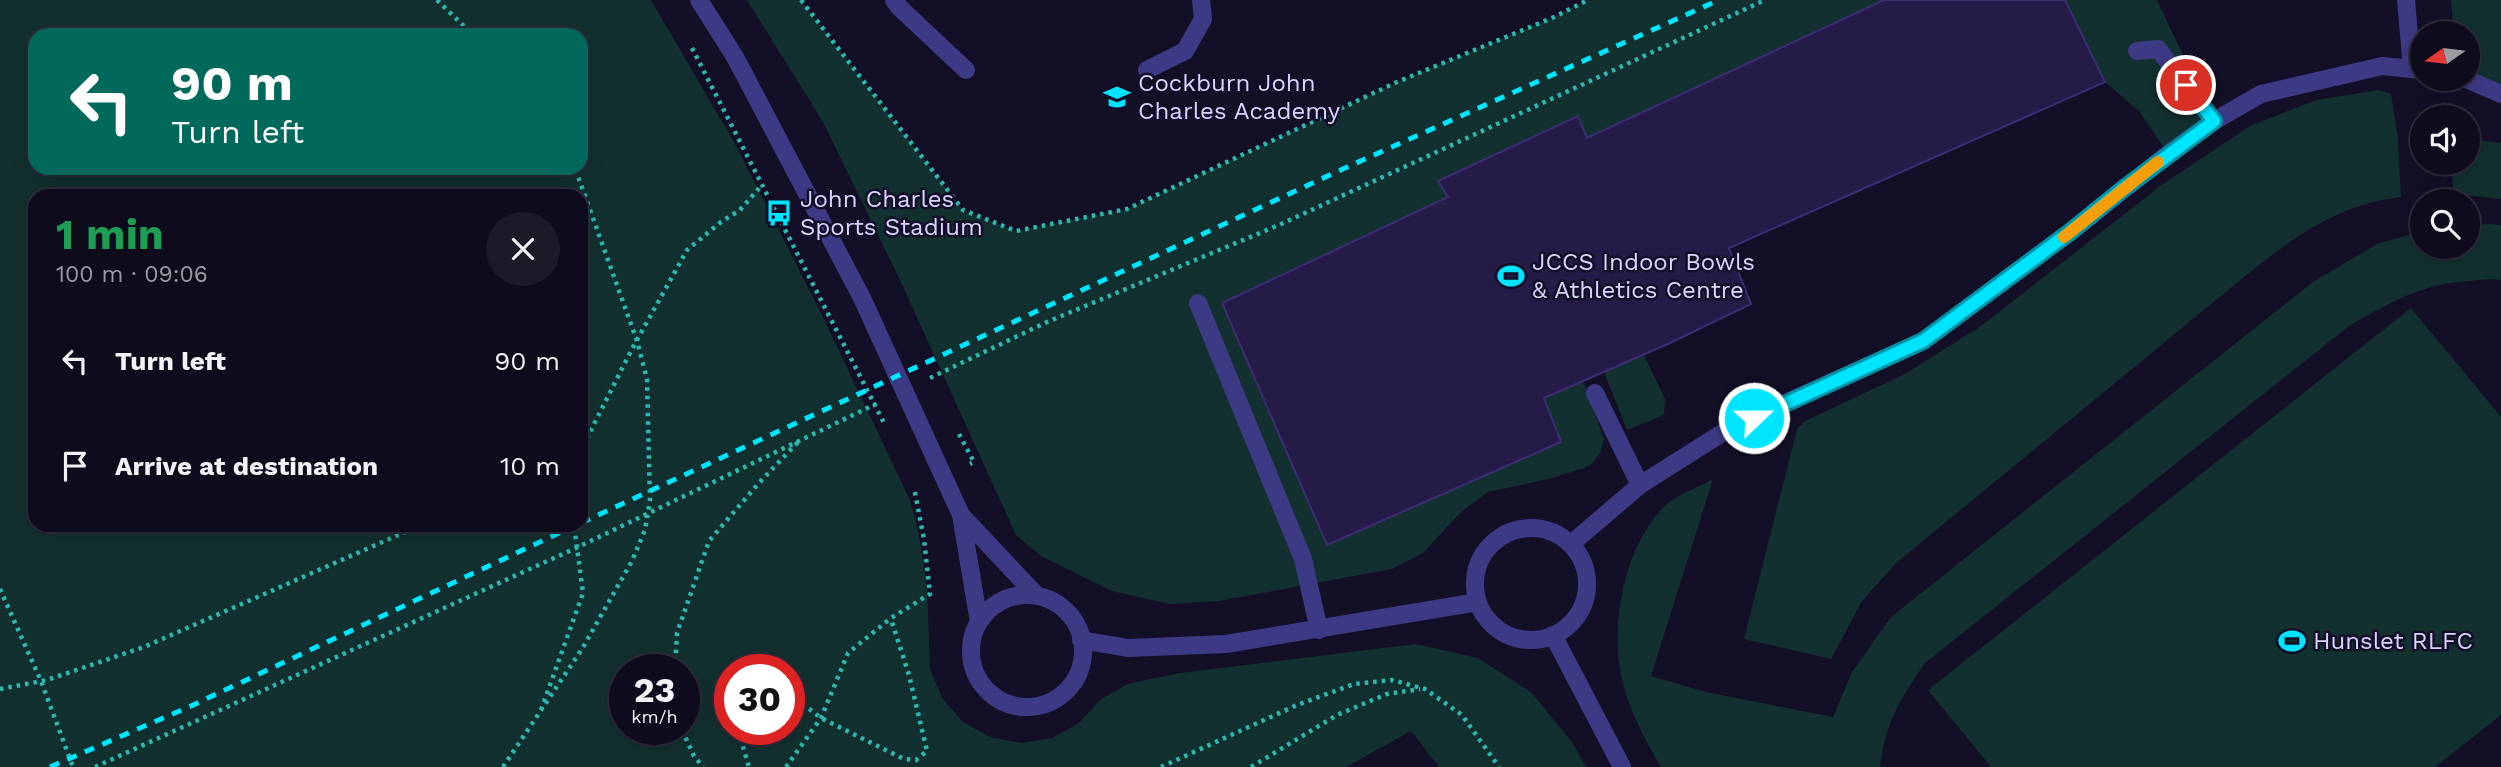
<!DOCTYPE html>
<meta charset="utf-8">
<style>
:root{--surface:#0e0b1c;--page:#1c1929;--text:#f1f3f6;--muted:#9b9ba3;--line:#2e2b3b}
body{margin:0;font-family:"Work Sans",sans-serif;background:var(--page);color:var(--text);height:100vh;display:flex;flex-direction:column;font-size:26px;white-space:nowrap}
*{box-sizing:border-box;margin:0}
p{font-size:23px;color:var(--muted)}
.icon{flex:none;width:38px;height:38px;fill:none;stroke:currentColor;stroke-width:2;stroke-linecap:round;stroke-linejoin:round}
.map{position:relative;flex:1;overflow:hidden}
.side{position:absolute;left:28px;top:189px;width:560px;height:343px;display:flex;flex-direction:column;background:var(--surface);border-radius:21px;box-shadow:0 4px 18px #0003,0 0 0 2px var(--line)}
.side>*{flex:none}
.hud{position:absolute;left:28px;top:28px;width:560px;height:147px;border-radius:21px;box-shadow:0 4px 18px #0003,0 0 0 2px var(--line);background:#00695c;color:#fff;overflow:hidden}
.needle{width:46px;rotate:256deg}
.controls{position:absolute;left:2410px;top:21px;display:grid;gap:14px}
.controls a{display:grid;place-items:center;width:70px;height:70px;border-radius:50%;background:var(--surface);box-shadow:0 4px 18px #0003,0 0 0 2px var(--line);font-size:35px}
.speed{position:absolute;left:609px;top:654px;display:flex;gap:14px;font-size:35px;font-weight:700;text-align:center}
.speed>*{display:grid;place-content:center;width:91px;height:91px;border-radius:50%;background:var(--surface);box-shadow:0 4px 18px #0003,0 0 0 2px var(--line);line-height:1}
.speed small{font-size:18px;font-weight:400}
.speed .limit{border:10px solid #d22;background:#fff;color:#111}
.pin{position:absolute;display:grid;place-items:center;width:60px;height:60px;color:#fff;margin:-30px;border:4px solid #fff;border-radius:50%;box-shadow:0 2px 7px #0007}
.me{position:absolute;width:77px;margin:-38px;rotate:68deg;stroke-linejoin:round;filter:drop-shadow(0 0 5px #0008)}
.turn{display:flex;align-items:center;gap:24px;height:147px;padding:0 28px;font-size:32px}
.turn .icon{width:91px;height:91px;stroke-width:2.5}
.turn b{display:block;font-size:49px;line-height:60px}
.round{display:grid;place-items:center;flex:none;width:74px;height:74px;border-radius:37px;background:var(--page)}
.headline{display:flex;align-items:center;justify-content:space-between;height:119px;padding:0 28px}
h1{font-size:42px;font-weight:700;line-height:52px;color:#1e9e55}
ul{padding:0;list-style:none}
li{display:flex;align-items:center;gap:21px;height:105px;padding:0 28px}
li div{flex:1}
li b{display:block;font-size:26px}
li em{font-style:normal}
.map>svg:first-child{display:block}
</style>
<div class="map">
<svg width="2501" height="767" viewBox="0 0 2501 767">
<rect width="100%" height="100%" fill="#130f26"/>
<path fill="#12302f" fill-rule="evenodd" d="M0,0h651l83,142 87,171 89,187 9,34 8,54 3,81 12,29 21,24 27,15 31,6 31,-5 27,-15 21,-23 27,-16 53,-11 236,-29 62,14 54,35 40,49 14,25h-147l-28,-36 -65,36h-1346zM35,35h546v133h-546zM581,196v329h-546v-329zM625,670h59v60h-59zM730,670h59v60h-59z
M747,0h54l162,210 53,21 111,-22 270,-127 155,-64 36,-18h296l-297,138 -149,43 10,16 -225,106 338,138 -17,-43 39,-17 21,58 -4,14 -10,13 -41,13 -61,13 -27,20 -38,41 -31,16 -173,32 -49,3 -58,-13 -71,-35 -25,-21 -117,-257 -77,-158z
M2065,0h92l57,121 -46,33 -29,-43 -34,-29z
M2451,0h50v94l-33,-15v-46h-14z
M2379,90l12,4 7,44 3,59c-61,7 -104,38 -151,75l-354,291 -34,38 -31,58 -87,-20 53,-210 8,-8 100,-47 76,-48 182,-142 87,-58 66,-26z
M2468,139l33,4v56l-48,-5 -1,-31h16z
M2488,224l13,1v55c-11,-2 -22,0 -33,1 -50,4 -76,21 -119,45l-424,337c-24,35 -40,60 -45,104h-219c-17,-29 -36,-64 -41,-98 -9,-52 7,-128 46,-164 12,-11 33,-18 47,-26l-62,197 55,16 127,25 19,-45 39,-55 422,-335 64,-38 45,-13v16h46v-21z
M2411,308l90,109v298l-66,52h-444l-63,-77z
M1644,355l21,44 -1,16 -37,15 -23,-58z"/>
<path fill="#241b47" stroke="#3b2d73" stroke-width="2" d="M1884,0h181l40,82 -376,166 22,56 -81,39 -126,55 17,44 -234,103 -105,-242 226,-106 -10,-16 140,-65 9,22z"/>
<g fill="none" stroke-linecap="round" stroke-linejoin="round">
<path stroke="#2fb8b0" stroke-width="4.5" stroke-dasharray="3.5 5" stroke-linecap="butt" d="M437,0l36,35
M801,0l162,210 53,21 111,-22 270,-127 155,-64 36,-18
M692,48l192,375
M930,378l117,-56 232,-97 486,-225
M959,434l15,28 -4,2
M581,455l11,-27 40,-79 55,-99 34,-28 19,-12 22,-25
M0,589l41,92 32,86
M675,670l2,-37 32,-92 49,-57 40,-42
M0,689l47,-9 97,-33 277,-122
M789,693l32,25 83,41 12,1 11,-9 -18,-76 -18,-56
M541,710l42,-117 -9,-68
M682,730l12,26 9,11
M738,730l11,37
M95,767l481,-219 302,-145
M503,767l79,-118 50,-88 13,-31 5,-30 -3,-121 -10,-38 -62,-173
M786,767l35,-49 27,-65 43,-35 39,-24 -6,-55 -10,-51
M1161,767l136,-62 57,-21 38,-4 33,9 37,26 37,52
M1251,767l86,-52 50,-21 33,-5"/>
<path stroke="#3d3a85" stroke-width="18" d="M699,0l36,57 127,241 99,217 18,107
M894,0l6,8 66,62
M2406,0l6,69
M2137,51l21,-2 56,72
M1147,70l38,-19 18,-32 -2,-19
M2466,79l35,15
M1198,303l105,256 16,71
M1595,393l45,92
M961,515l76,81
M1475 584a56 56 0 1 1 112 0a56 56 0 1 1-112 0Z
M1571,544l69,-59 90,-57 193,-87 147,-109 98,-78 46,-33 47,-27 121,-28 40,4
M971 651a56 56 0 1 1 112 0a56 56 0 1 1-112 0Z
M1553,635l69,132
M1081,640l47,8 98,-4 252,-42"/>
<path stroke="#00e5ff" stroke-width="5" stroke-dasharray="10 9" stroke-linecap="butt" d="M581,523l753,-350 385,-173
M50,767l141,-61 385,-181"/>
</g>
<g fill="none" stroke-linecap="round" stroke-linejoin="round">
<g stroke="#0095a6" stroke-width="18">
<path id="route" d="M1754,418l169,-77 147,-109 53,-43 91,-68 -28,-36"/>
</g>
<use href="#route" stroke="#00e5ff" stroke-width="12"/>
<path stroke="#f59e0b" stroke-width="12" d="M2064,237l94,-75"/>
</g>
<defs>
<g id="school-bare" transform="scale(2.1)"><path d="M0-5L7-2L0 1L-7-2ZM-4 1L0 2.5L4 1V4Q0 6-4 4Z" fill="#00e5ff" stroke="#130f26" stroke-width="2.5" paint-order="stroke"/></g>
<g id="bus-bare" transform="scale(2.1)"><path d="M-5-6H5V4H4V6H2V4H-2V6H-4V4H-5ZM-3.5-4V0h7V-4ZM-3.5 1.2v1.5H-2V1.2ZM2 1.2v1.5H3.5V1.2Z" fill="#00e5ff" stroke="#130f26" stroke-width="2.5" paint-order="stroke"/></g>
<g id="stadium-bare" transform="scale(2.1)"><path d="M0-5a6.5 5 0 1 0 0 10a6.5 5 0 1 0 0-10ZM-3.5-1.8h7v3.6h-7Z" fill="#00e5ff" stroke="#130f26" stroke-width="2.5" paint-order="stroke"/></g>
</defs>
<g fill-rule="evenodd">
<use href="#school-bare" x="1117" y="97"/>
<use href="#bus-bare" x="779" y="213"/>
<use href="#stadium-bare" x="1511" y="276"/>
<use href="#stadium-bare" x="2292" y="641"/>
</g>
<g text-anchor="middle" stroke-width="5" stroke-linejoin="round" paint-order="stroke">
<g font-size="24" fill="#d9d4ff" stroke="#130f26" text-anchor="start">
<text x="1138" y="91">Cockburn John<tspan x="1138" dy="28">Charles Academy</tspan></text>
<text x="800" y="207">John Charles<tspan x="800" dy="28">Sports Stadium</tspan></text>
<text x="1532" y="270">JCCS Indoor Bowls<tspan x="1532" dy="28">&amp; Athletics Centre</tspan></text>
<text x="2313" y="649">Hunslet RLFC</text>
</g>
</g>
</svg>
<div class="controls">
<a><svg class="needle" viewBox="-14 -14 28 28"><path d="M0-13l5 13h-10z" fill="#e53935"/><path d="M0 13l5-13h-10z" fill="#9b9ba3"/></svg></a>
<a><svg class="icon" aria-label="sound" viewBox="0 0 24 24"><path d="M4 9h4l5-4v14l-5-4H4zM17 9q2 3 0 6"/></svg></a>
<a><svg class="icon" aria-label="search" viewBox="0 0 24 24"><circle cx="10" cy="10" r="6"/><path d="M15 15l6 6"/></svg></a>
</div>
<div class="speed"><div>23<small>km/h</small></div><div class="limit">30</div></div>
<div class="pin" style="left:2186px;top:85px;background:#d93025"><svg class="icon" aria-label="arrive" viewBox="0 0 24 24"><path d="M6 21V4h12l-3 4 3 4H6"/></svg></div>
<svg class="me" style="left:1754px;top:418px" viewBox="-20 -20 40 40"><circle r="17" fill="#00e5ff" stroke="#fff" stroke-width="3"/><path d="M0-11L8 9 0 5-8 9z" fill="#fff"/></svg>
<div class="hud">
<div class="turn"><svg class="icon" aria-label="left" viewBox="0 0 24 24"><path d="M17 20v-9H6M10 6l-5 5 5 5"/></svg><div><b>90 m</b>Turn left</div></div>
</div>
<section class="side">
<div class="headline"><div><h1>1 min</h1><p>100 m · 09:06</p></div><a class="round"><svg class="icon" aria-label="close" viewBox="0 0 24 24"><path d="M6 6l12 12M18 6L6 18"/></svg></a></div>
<ul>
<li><svg class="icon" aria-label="left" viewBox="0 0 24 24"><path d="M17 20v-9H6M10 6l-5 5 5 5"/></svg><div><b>Turn left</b></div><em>90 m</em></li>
<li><svg class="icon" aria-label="arrive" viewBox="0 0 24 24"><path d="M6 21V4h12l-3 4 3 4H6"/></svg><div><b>Arrive at destination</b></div><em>10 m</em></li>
</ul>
</section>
</div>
